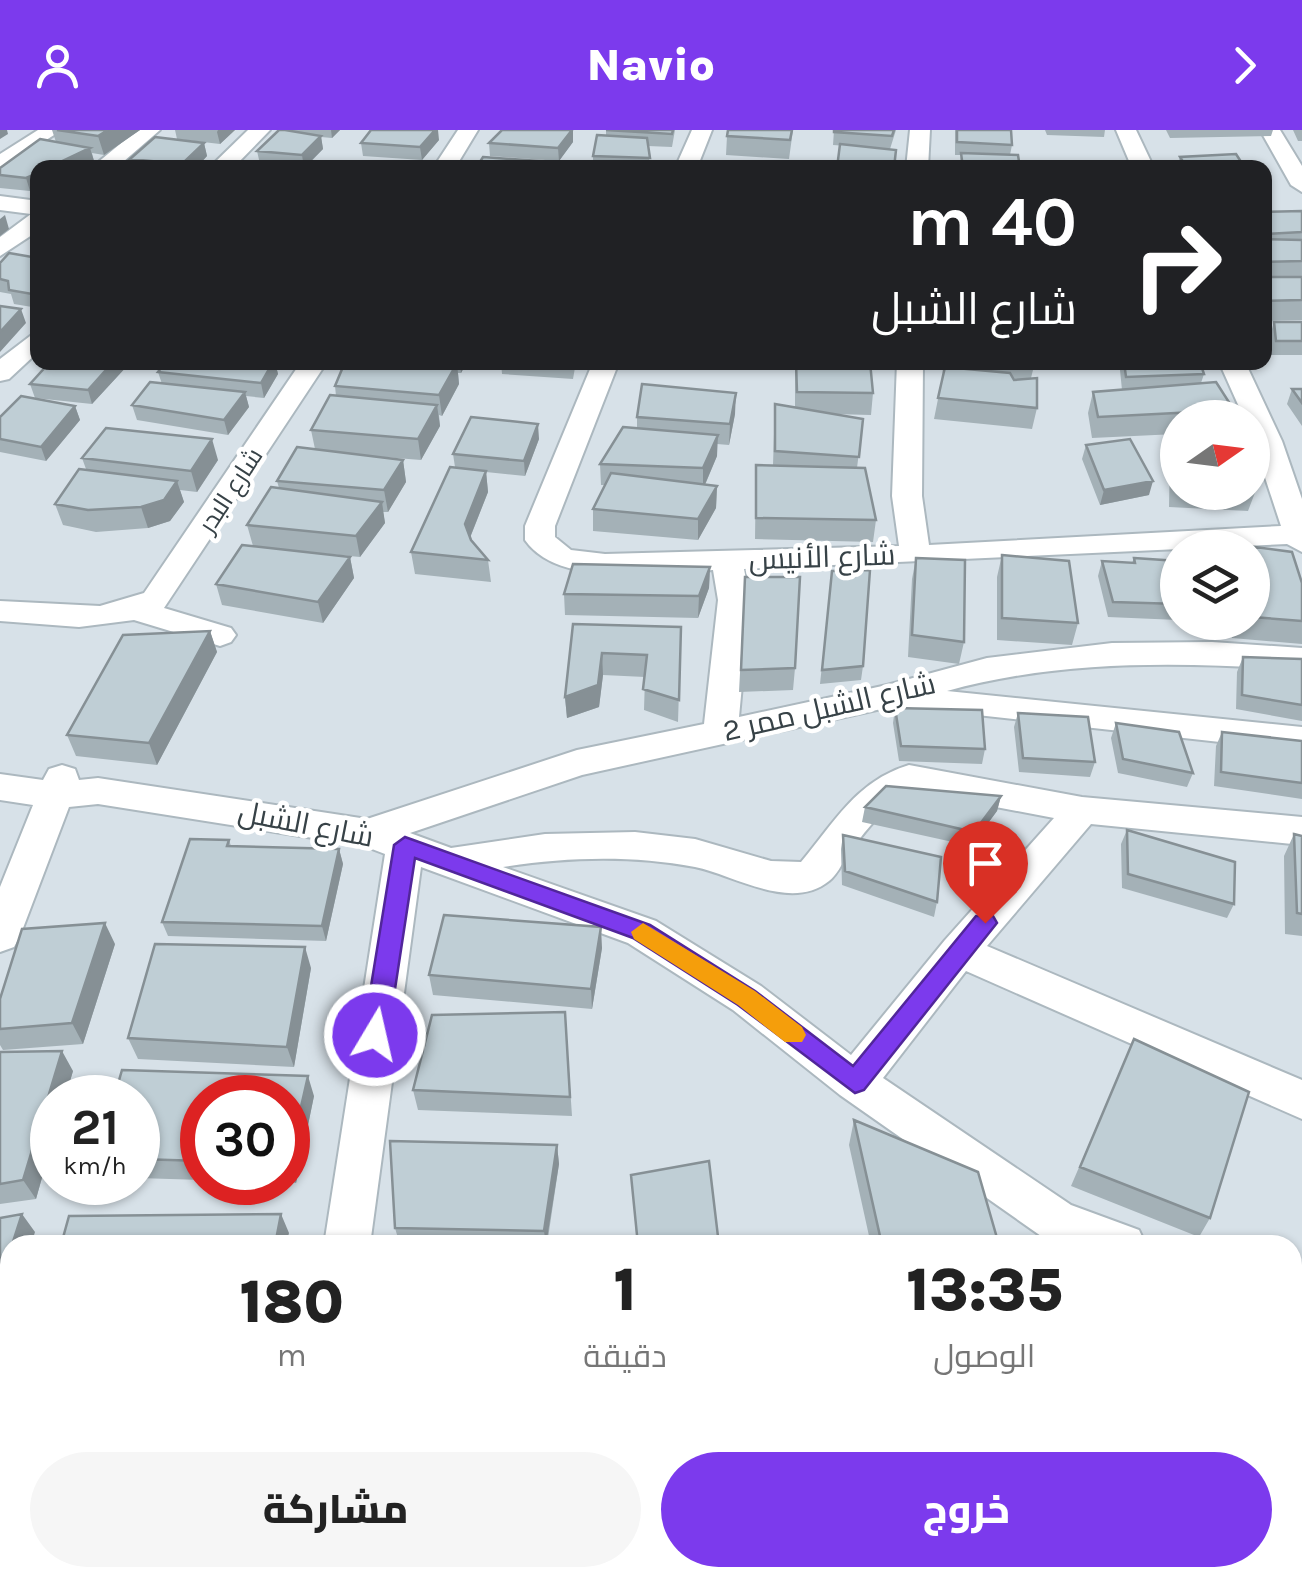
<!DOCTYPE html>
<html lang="ar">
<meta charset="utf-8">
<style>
:root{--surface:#fff;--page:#f6f6f6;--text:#222;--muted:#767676;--accent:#7c3aed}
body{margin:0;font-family:Karla,Cairo,sans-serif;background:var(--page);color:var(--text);direction:rtl;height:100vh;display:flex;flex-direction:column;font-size:38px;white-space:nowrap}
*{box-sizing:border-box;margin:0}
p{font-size:32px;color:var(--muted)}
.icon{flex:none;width:55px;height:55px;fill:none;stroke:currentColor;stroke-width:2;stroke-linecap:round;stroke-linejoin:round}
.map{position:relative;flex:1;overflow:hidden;direction:ltr}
.details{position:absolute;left:0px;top:1105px;width:1302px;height:352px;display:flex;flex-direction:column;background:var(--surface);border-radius:30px 30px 0 0;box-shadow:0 2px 8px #0004;direction:rtl}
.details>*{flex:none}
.guide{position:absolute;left:30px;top:30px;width:1242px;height:210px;border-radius:20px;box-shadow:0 2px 8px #0004;direction:rtl;background:#202124;color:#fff;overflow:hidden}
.needle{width:65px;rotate:76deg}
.tools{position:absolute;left:1160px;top:270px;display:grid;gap:20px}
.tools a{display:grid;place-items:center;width:110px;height:110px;border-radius:50%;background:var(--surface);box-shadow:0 2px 8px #0004;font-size:50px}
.speed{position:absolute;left:30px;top:945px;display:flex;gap:20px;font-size:50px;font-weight:700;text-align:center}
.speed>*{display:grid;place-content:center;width:130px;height:130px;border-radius:50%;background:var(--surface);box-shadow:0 2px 8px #0004;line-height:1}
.speed small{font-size:25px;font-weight:400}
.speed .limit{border:15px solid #d22;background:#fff;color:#111}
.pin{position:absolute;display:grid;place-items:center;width:85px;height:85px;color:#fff;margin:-102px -42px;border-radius:50% 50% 50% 0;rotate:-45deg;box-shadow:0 0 10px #0007}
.pin .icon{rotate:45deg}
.me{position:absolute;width:110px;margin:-55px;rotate:9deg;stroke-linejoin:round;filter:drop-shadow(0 0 8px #0008)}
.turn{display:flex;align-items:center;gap:35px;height:210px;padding:0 30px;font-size:45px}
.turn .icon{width:130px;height:130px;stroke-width:2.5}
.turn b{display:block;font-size:70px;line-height:85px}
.eta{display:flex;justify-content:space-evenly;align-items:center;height:170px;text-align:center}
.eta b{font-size:60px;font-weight:800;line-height:70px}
.cta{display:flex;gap:20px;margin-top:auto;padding:20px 30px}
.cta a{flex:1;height:115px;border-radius:60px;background:var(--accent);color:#fff;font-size:40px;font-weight:800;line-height:115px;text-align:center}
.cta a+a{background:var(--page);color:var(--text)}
header{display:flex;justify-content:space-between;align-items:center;height:130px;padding:0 30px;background:var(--accent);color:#fff;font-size:45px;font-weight:800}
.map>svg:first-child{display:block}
</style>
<header><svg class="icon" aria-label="forward" viewBox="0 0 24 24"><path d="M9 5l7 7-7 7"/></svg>Navio<svg class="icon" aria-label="person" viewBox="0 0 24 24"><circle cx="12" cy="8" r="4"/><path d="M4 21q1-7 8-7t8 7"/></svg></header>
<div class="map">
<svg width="1302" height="1457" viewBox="0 0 1302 1457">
<rect width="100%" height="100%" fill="#e9eff4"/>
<path fill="#d7e1e8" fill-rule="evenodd" d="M0,0h1302v1457h-1302zM38,38h1227v194h-1227zM1178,288h74v74h-74zM1178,418h74v74h-74zM52,968h86v84h-86zM202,968h86v84h-86zM10,1115h1282v333h-1282z"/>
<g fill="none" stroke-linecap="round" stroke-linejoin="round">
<g stroke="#acb8bf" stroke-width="4">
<path id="street" d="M38,0h24l-62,39v-15z
M137,0h23l-44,38h-25z
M248,0h22l-37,38h-24z
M458,0h20l-23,38h-22z
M692,0h20l-15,38h-22z
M910,0h20l-2,38h-22z
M1116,0h20l18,38h-22z
M1260,0h20l22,36v26l-11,-7z
M0,66l38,5v30l-38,25v-19l31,-23 -31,-4z
M38,200v22l-29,27 -9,2v-22z
M301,232h26l-163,246 67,20 5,7 -5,7 -11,4 -86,-26 -55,7 -79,-6v-20l100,5 44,-13z
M593,232h26l-64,164v11l16,13 34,4 294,-8 -7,-50 5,-134h26l-1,134 7,49 352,-19 -29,-88v-20h-8l-25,-56h26l37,79 20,58v53l-15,-8 -543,25 6,31 -11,117 148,-32 100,-27 125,-15 100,-1 90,6v22c-118,-8 -240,-11 -355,21l355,36v24l-407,-45 -313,69 -172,58 41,15 94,-14 90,-2 60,7 76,22 30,1c33,-39 55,-81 108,-97l173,32 220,20v28l-211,-21 -104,122 315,134v39l-336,-148 -83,107 188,127 68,25 7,15h-81l-24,-9 -201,-141 -107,-85 -105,-67 -207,-76 -51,378h-46l61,-391 -21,-8 -266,-42 -29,3 -49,129 -6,11 -14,5v-65l33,-82 -33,-5v-26l43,6 6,-11 13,-4 13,4 4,11 19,-2 269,41 210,-69 127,-26 14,-124 -5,-30c-53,2 -154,19 -188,-30v-14zM912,661l142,27 -109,122 -94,115 -90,-69 -105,-65 -153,-54c63,-10 129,-12 192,0 39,8 96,45 134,14 7,-5 13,-17 18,-25 18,-25 37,-50 65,-65z
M1292,1152l10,4v48l-10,-4z
M274,1448h54l-1,9h-54z"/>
</g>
<use href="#street" fill="#fff" fill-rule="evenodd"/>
</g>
<path fill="#a4b1b7" d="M52,0h88l-36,25 -12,-2 2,8 -64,30 -30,-3v-20l56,-26z
M175,0h60l-15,14 -43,-5z
M292,0h48l-8,8 -11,-1 2,12 -18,19 -45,-4 -3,-13 36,-20z
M573,0v12l-14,19 -69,-5 -1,-13z
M675,0l-3,17 -24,-1 2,22 -57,-3v-9l13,-20v-5z
M793,0l-4,29 -63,-4 1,-19z
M834,0h62l-6,19 -57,-4z
M955,0h56l1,15 -2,10 10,13h-60l1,-13h-6z
M1045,0h60l-1,7 -57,-2z
M1166,0h107l-2,6 -101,2z
M1293,0h9v11h-4z
M439,10l-17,20 -59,-4 -2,-13z
M204,13l3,13 -11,12h-64l-2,-9z
M1180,27l65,11h-68z
M1302,81v109l-37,1v-109z
M38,128v50l-24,-4 -3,-10 -11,-2v-29z
M1274,192h28v33h-31l-1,-19z
M50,232h78v3l-36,39 -57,-6 -5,-14z
M166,232h109l3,12 -14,24 -18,-2 3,11 -21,28 -91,-15 -5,-15 30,-21 -4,-12z
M345,232h122l-6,11h-3l1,11 -17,32 -3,-1 1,11 -19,34 -50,-4 32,4 3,22 -18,30h-5l2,11 -25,34 -72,-7 62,7 4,21 -31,45 -101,-18 -6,-21 37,-38 -6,-21 32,-37 -2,-7 38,-32 -4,-19 25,-34 -1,-10z
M501,232h75l-3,17 -71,-5z
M795,232h75l3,31 -2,22 -39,-1 31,5 -6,49 19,52 -3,22 -118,-3 1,-74h17l2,-61 20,3z
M942,232h93l-4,16 6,30 -5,21 -98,-10 9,-45z
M1122,232h78l4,12 -3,9 33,27 -3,8h-53v74h74v-11l4,9 -8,21 -79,-4 1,-54 6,-19 -84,4 -4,-25 5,-21 29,-2 -2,-20z
M1292,259h10v37l-15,-22z
M75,276l5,14 -34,41 -46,-9v-35z
M735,284l-6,31 -12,-1v12l-12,29 12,1 -1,22 -18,32 -105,-9v-22l12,-24h-4l-1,-21 37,-36v-11z
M539,309l-14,37 -39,-4 2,20 -18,46 18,22 3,22 -76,-8 -4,-22 44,-85 -2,-13z
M1086,315l63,50 -49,10 -18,-46z
M82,328l136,2 -21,32 -17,-2 4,12 -14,19 -22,7 -52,4 -33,-7 -8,-21 31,-35z
M1209,411l83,11 10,31v61l-70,-6 -7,-16h27v-74h-45z
M1002,425l76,68 -6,22 -75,-5v-63z
M916,428l48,84 -5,22 -51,-7 4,-78z
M1134,428l44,3v59l-70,-3 -10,-41 4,-15 30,2z
M710,437l-1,21 -11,30 -133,-3 -1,-21z
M832,441l31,95 -2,14 -41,4z
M745,447l50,91 -2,22 -54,2z
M573,494l108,3 -3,95 -34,-12 1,-33 -42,-2 -4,32 -32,11 -2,-21z
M210,501l7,21 -60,113 -81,-9 -9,-21z
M1243,527l59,2v62l-66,-12 1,-37z
M895,578l90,41 -3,15 -83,-3 -6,-38z
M1018,583l77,49 -5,15 -71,-5 -5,-45z
M1116,593l77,50 -6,14 -69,-14 -7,-35z
M1222,602l80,9v58l-88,-13 2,-40z
M1001,666l-4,15 -26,35 -109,-24 3,-15z
M1127,700l107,74 -7,14 -105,-30 -1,-44z
M1294,704l8,2v100l-17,-2 -1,-78z
M843,705l94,67 -3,15 -92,-32 -1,-36z
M229,710l2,6 108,3 4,15 -17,77 -158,-5 -6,-14z
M115,814l-32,100 -80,6 -3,-5v-46z
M602,818l-10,61 -159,-14 -4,-20z
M311,838l-17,99 -156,-8 -10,-21z
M565,882l7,104 -154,-6 -5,-20z
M1134,909l76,179 -11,19 -128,-51z
M0,922l73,19 -8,27h-13v44l-16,57 -36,5z
M314,966l-18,87 -8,-1v-84h-86v82l-64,-2v-80z
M854,990l145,125h-128l-22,-100z
M557,1015l2,19 -12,81h-147l-5,-17z
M631,1045l88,70h-82z
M352,1448h188l-1,2 -72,7h-114z"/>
<path fill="#869095" d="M0,0h7l1,4 -8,5z
M108,0h32l-36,25 -6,-19z
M218,0h17l-15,14 -3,-12z
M331,0h9l-8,8z
M435,0h3l1,10 -17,20 -2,-13z
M573,0v12l-14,19 -1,-13z
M321,6l2,13 -19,19 -2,-13z
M204,13l3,13 -11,12h-13l-1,-4z
M90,18l4,13 -14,7h-32z
M38,43v15l-8,3 -4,-13z
M5,85l4,14 -9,7v-17z
M21,179l5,14 -26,29v-20z
M113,232h15v3l-36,39 -4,-14z
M273,232h2l3,12 -14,24 -3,-15z
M460,232h7l-6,11z
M457,233l2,21 -17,32 -3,-21z
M245,262l4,15 -21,28 -4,-15z
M736,263l-1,21 -6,31 1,-21z
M437,275l3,21 -19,34 -3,-21z
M75,276l5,14 -34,41 -5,-14z
M538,294l1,15 -14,37 -1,-15z
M718,305l-1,21 -14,33v-21z
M212,309l6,21 -21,32 -6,-21z
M403,330l3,22 -18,30 -4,-22z
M486,341l2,21 -21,53 -2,-21z
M177,351l7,21 -14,19 -22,7 -7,-21z
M1153,351l-4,14 -49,10 4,-15z
M717,356l-1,22 -18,32v-21z
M382,372l3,21 -25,34 -4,-21z
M350,427l4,21 -31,45 -5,-21z
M710,437l-1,21 -11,30 1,-22z
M210,501l7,21 -60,113 -8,-22z
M602,523l1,22 -4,32 -32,11 -2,-21z
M1001,666l-4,15 -26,35 3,-14z
M339,719l4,15 -17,77 -4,-15z
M105,793l10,21 -32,100 -11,-21z
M601,797l1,21 -10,61 -1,-20z
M305,817l6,21 -17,99 -7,-20z
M62,921l11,20 -8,27h-13v44l-16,57 -13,-19z
M308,946l6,20 -18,87 -8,-19z
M557,1015l2,19 -13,81 -2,-14z
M22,1084l13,18 -4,13h-19z
M281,1084l8,19 -3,12h-11z
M10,1122v63l-10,34v-65z
M1302,1381v11l-10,2v-10z
M196,1448h17l-2,9h-17z"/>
<path fill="#bfced5" stroke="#869095" stroke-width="2.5" d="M57,0h51l-10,6z
M279,0h6l36,6 -19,19 -45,-4z
M371,0h64l-15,17 -59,-4z
M502,0h70l-14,18 -69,-5z
M606,0h67l-1,4z
M728,0h64l-2,10 -63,-4z
M834,0h60l-2,6 -58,-4z
M957,0h54l1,15 -55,-3z
M597,5l50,3 3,20 -57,-2z
M155,7l49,6 -22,21 -52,-5z
M40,9l50,9 -42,20h-10v5l-12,5 -26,-3v-7z
M840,14l56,6 -2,18h-57z
M961,23l57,2 2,13h-57z
M1236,24l9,14h-58l-7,-11z
M483,27l69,5 -2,6h-74z
M1092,32l34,3v3h-35z
M586,35l60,3h-61z
M1302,81v21l-37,2v-22z
M1265,109l37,1v21l-37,1z
M9,123l29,5v37l-29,-5 -1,-9 -8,-2v-16z
M1265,147h37v23l-37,1z
M0,176l21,3 -21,23z
M1274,192h28v19h-26z
M50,232h63l-25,28 -58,-6z
M166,232h107l-12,21 -103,-11z
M345,232h104l8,1 -18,32 -104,-9z
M538,232h35l-1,3z
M796,232h74l3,31 -76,-1z
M1124,232h76l4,12 -78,3z
M945,237l65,6 4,7 23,-2v30l-99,-10z
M150,252l95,10 -21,28 -92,-15z
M1216,252l18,28 -136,7 -5,-25z
M642,254l94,9 -6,31 -93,-7z
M1292,259h10v14z
M330,265l107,10 -19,34 -107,-9z
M21,266l54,10 -34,41 -41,-8v-22z
M775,274l88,15 -4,38 -84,-6z
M471,287l67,7 -14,37 -71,-7z
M623,297l95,8 -15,33 -103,-4z
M106,298l106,11 -21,32 -109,-13z
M1177,302h1v53h-2z
M1130,309l23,42 -49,9 -18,-45z
M297,317l106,13 -19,30 -107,-9z
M756,335l109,3 11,52 -120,-2z
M450,337l36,4 -21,53 6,16 17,20 -77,-8z
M79,339l98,12 -13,19 -23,7 -53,3 -33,-6z
M611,343l106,13 -19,33 -105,-10z
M271,357l111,15 -26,34 -109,-11z
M1209,411l83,11 10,31v38l-50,-4v-69h-40z
M242,415l108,12 -32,45 -102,-18z
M1002,425l67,6 9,62 -76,-5z
M916,428l49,2 -1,82 -52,-7z
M1134,428l44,3v43l-65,-2 -11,-41 33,2z
M573,434l137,3 -11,29 -135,-2z
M870,440l-7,96 -41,4 10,-99z
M745,447h55l-5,91 -54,2z
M573,494l108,3 -2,73 -36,-11 4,-34 -45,-2 -4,32 -33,12z
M210,501l-61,112 -82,-8 56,-100z
M1243,527l59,2v46l-60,-10z
M895,578l87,2 3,39 -84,-3z
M1018,583l70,4 7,45 -72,-4z
M1116,593l63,9 14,41 -70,-14z
M1222,602l80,9v42l-81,-11z
M886,656l115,10 -27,36 -109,-25z
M1127,700l108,32 -1,42 -106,-30z
M1294,704l8,2v78l-5,-1z
M843,705l98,22 -4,45 -92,-31z
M190,709l39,1 -2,6 112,3 -17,77 -160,-4z
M444,785l157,12 -10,62 -162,-14z
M105,793l-33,100 -72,6v-30l22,-70z
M155,814l150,3 -18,100 -159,-9z
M565,882l5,85 -157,-7 19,-75z
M1134,909l115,53 -39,126 -130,-51z
M62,921l-39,129 -23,4v-132z
M122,940l186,6 -20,88v-66h-86v63l-64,-2v-61h-24z
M854,990l124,52 21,73h-117z
M390,1011l167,4 -13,86 -149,-3z
M709,1031l10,84h-81l-7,-70z
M22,1084l-10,31h-2v7l-10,32v-66z
M281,1084l-6,31h-214l8,-29z
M1292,1198h9l1,1v182l-10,3z
M8,1306h2v142h186l-2,9h-194v-115z
M352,1448h75l-75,7z"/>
<path fill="#7c3aed" stroke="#51269a" stroke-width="2.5" d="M405,707l245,88 105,66 98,75 123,-150h17l4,7 -133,167 -9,3 -117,-88 -105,-67 -218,-80 -27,177 -13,11 -12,-11 31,-190z"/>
<path fill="#f59e0b" d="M643,793l112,68 47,36 4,8 -4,7h-17l-47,-37 -104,-66 -3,-7z"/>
<g text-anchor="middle" stroke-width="9" stroke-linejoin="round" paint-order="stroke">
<g font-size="25" fill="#374247" stroke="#fff">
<text transform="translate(230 360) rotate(-57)" y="9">شارع البدر</text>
</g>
<g font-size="30" fill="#374247" stroke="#fff">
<text transform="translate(822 427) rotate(-2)" y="10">شارع الأنيس</text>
<text transform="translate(829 577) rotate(-13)" y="10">شارع الشبل ممر 2</text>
<text transform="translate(306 694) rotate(11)" y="10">شارع الشبل</text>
</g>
</g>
</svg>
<div class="tools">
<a><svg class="needle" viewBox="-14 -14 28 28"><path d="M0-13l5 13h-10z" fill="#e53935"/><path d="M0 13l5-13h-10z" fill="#767676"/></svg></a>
<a><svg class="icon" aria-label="layers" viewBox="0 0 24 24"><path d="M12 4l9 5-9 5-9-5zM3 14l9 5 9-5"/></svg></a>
</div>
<div class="speed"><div>21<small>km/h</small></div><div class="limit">30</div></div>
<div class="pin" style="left:985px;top:793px;background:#d93025"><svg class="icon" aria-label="arrive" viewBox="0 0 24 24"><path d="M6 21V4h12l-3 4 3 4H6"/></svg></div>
<svg class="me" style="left:375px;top:905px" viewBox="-20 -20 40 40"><circle r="17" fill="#7c3aed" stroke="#fff" stroke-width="3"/><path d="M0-11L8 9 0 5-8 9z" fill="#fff"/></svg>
<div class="guide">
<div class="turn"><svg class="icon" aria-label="right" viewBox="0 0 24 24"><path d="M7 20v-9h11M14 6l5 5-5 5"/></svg><div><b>40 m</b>شارع الشبل</div></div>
</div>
<section class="details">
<div class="eta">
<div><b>13:35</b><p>الوصول</p></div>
<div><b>1</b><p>دقيقة</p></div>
<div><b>180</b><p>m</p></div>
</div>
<div class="cta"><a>خروج</a><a>مشاركة</a></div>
</section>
</div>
